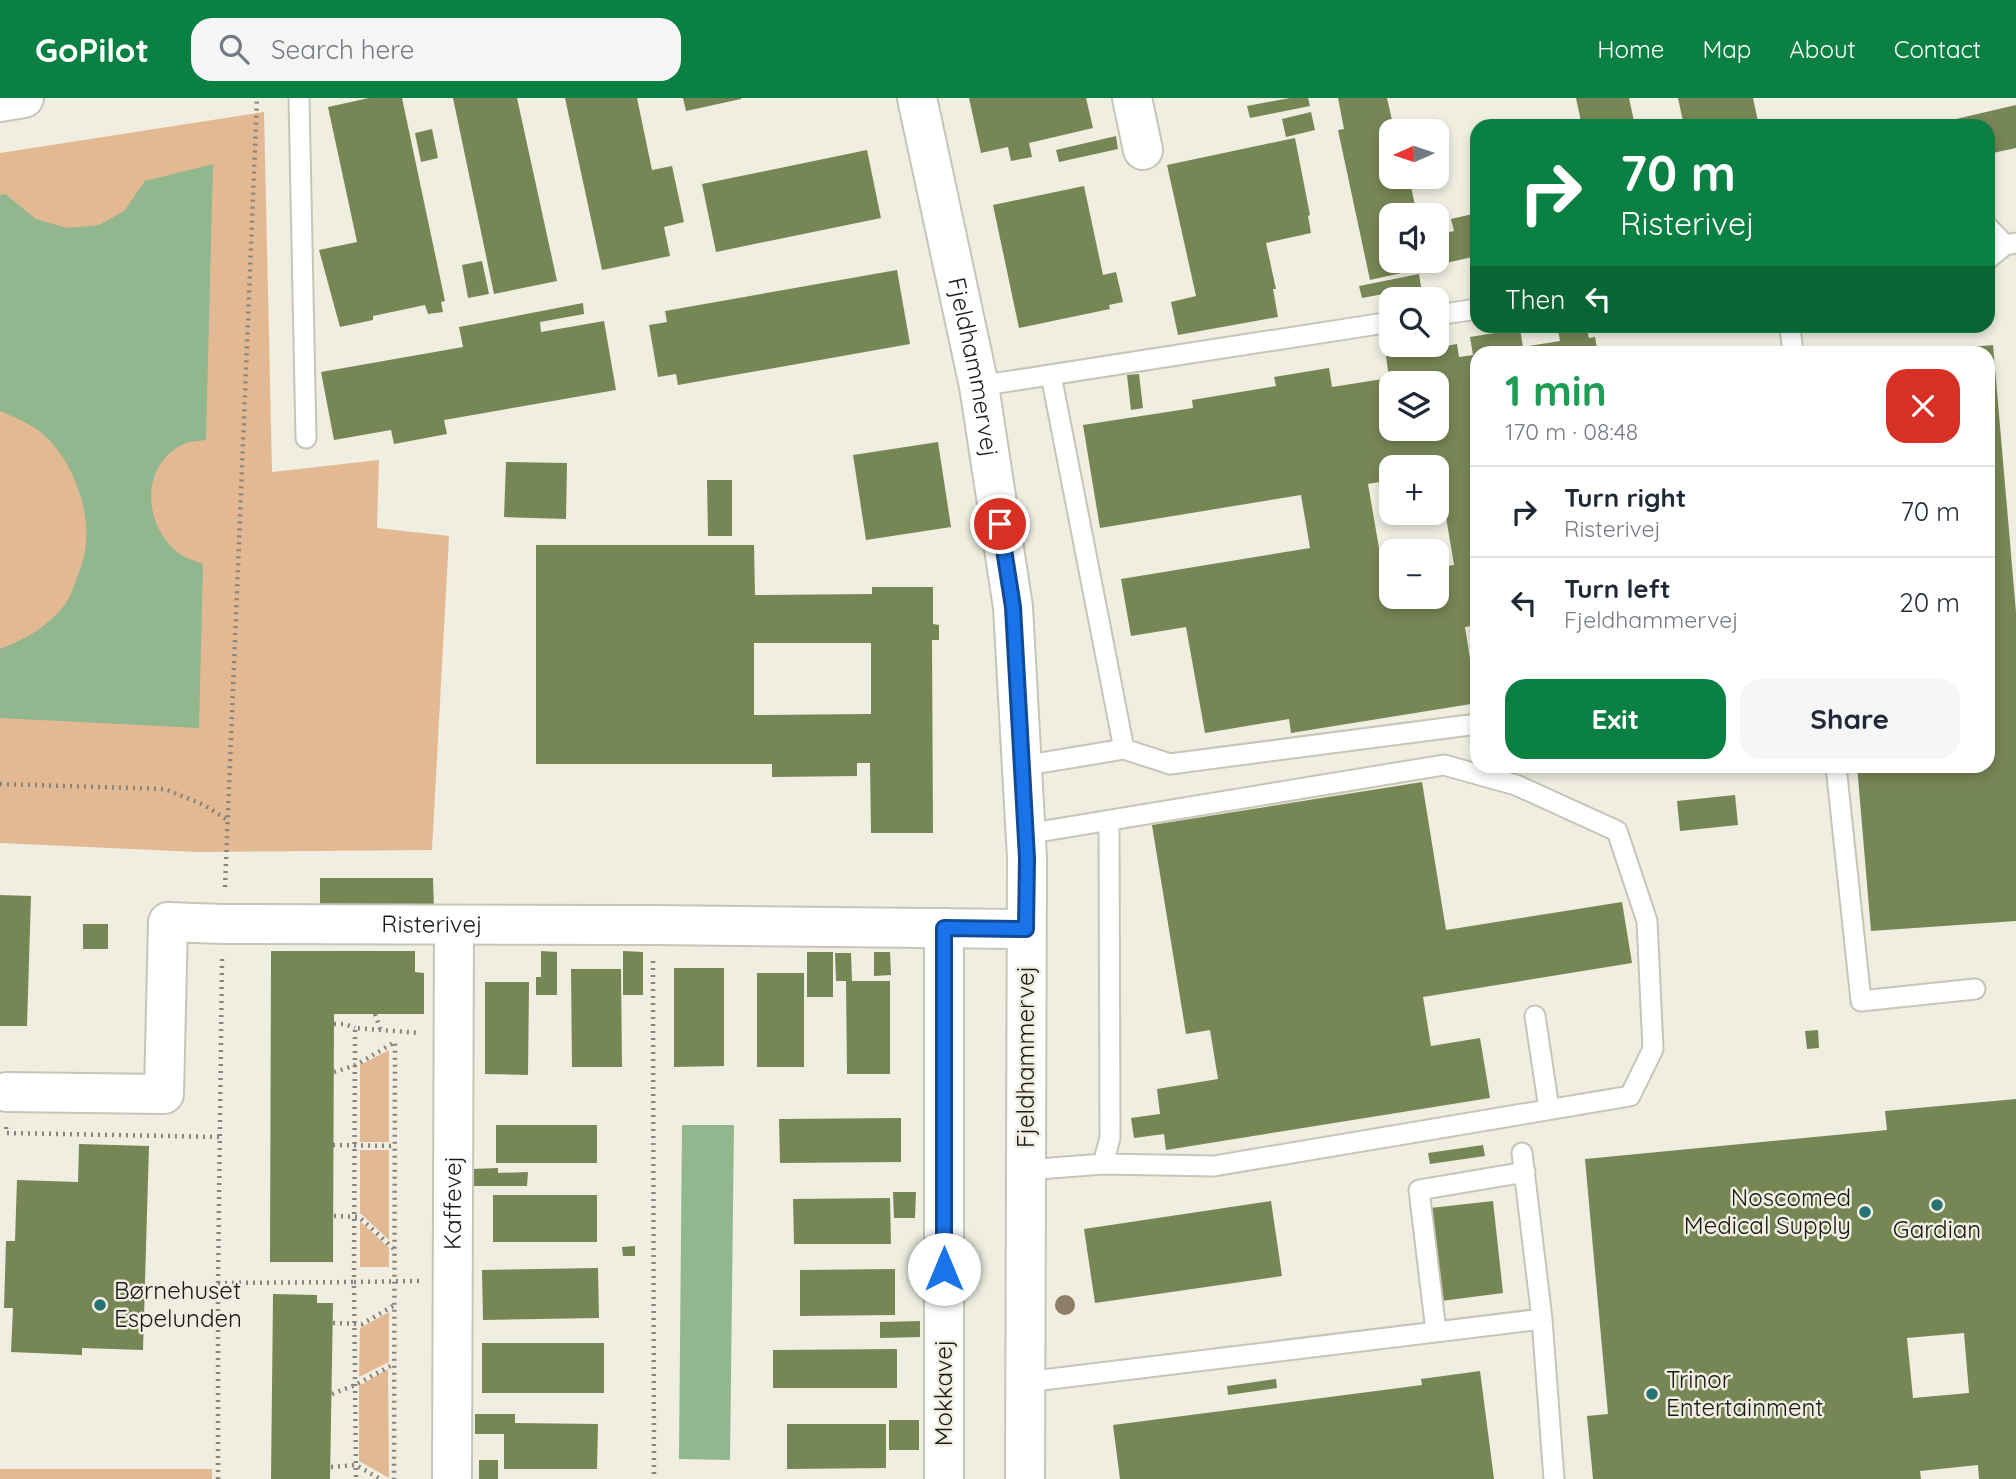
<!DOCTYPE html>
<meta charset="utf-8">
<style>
:root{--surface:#fff;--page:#f6f6f7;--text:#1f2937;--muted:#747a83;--line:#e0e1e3;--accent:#0b8043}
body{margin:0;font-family:Quicksand,sans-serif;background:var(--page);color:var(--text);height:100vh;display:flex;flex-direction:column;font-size:26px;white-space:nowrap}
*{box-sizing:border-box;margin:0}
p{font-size:23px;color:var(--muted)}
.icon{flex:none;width:38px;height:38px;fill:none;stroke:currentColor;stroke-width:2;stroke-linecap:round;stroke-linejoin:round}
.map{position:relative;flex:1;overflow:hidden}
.sheet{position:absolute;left:1470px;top:248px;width:525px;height:427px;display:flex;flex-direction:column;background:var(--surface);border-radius:21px;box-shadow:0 4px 10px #0003}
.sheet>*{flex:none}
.guide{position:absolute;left:1470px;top:21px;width:525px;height:214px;border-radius:21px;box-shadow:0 4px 10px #0003;background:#0b8043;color:#fff;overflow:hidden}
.needle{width:46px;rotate:267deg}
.controls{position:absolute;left:1379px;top:21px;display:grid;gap:14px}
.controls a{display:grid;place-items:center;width:70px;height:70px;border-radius:14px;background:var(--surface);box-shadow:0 4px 10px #0003;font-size:35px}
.pin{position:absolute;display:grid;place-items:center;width:60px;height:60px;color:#fff;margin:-30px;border:4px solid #fff;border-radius:50%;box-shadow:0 2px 7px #0007}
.me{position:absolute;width:77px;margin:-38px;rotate:0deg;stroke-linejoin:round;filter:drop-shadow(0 0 5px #0008)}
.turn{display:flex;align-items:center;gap:24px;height:147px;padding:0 35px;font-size:32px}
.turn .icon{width:91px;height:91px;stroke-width:2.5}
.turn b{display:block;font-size:49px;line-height:60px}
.then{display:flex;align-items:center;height:66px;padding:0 35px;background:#0003;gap:14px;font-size:26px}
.round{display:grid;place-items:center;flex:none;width:74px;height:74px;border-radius:21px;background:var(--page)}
.overview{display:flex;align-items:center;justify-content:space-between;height:119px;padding:0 35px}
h1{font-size:42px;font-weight:800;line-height:52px;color:#1e9e55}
.primary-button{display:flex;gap:14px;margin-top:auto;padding:14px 35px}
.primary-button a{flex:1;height:80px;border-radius:21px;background:var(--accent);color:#fff;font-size:28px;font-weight:800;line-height:80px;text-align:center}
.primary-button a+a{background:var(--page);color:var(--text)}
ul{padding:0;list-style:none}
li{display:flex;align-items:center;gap:21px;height:91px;padding:0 35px;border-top:2px solid var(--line)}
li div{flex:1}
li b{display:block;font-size:26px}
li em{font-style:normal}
header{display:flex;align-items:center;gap:42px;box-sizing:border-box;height:98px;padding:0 35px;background:var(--accent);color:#fff}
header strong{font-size:33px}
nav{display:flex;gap:38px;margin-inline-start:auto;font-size:24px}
.search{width:490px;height:63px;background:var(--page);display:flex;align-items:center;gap:18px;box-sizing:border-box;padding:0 24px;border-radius:21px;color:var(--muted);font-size:26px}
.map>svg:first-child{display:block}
</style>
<header>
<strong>GoPilot</strong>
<div class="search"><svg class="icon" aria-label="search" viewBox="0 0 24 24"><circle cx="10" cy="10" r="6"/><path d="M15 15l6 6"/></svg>Search here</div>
<nav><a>Home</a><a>Map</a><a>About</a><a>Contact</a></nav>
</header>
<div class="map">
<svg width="2016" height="1381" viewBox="0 0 2016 1381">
<rect width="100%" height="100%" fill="#efeee1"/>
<path fill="#e3b993" d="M264,14l8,360 107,-12 -2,68 72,8 -17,314 -234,2 -198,-9v-690z
M389,952v92h-29v-77z
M360,1052h29v90l-29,-27z
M360,1123l29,27v19h-29z
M389,1214v50l-30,15 1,-49z
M388,1271l1,109 -30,-17v-75z
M0,1371h212v10h-212z"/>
<path fill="#92b78e" d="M213,66l-7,276c-7,1 -16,1 -22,4 -46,21 -41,87 -1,112 5,3 13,5 20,8l-4,164 -199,-10v-69c25,-9 50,-24 66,-46 4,-5 6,-13 9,-20 5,-13 10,-26 11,-41 3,-37 -15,-83 -43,-108 -12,-10 -29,-17 -43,-23v-216l5,-1 31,25 31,9 32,-3 25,-14 21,-30z
M682,1027h52l-4,335 -51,-1z"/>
<path fill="#778655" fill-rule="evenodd" d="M369,0h33l43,203 -4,1 2,10 -15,2 -3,-9 -52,11v4l-33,7 -21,-77 38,-8 -29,-135z
M453,0h64l40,183 -63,13z
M565,0h72l15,72 20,-4 12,56 -20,5 6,29 -68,14z
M683,0h58v1l-55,12z
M969,0h117l7,30 -64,15 3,14 -21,4 -3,-14 -27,6z
M1290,0h18l2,8 -60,12 -3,-12z
M1338,0h49l5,22 5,-1 2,12h-8v46h18l8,38h-26v46h46v-26l17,-4 -3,-12 26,-6v43l-107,24 -32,-150 6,-1z
M1576,0h53l6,28h-53z
M1678,0h75l6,28h-75z
M2016,7v43l-28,6v-28h-62z
M1311,14l4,18 -29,7 -4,-18z
M432,31l6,29 -17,4 -6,-29z
M1116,38l2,13 -59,13 -3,-12z
M1295,40l15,77 -2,1 3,17 -45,10 10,46h-3l5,28 -100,18 -7,-33 25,-6 -29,-131z
M867,52l14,68 -165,34 -14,-68z
M1084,88l19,89 13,-3 7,30 -14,3 1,4 -91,19 -26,-123z
M482,163l7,33 -21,4 -6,-33z
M897,172l13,74 -232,41 -2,-11 -18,3 -9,-52 18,-3 -2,-11z
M1419,176l2,13 -59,11 -3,-12z
M583,205l1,11 -44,8 1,10 63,-11 12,69 -172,30 3,14 -53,10 -3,-14 -57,10 -13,-68 142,-25 -4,-20z
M1580,228h6l3,12 6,-1 3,17h-121v271l-12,2 12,76 -186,30 -2,-14 -84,14 -19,-106 -55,9 -10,-57 189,-31 -9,-53 -201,33 -17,-103 110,-17 -1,-8 84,-14 -2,-9 55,-9 3,19 57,-9 -3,-22 71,-12 2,13 14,-2 -3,-18 50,-8 3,18 37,-6 -2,-12zM1391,285h46v46h-46zM1391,369h46v21l4,-1 13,78 -17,3v29h-46v-22l-7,2 -16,-93 23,-4z
M1993,247l23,267v309l-145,10 -14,-165h131v-412h-74v-2z
M1139,276l4,34 -12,2 -4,-35z
M938,344l13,85 -85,13 -13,-85z
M506,364l61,1 -1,56 -62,-2z
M707,382h25v56h-24z
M536,447h218l1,50 117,-1v-7h61v37l6,1v15h-7l1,193h-62l-1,-70h-13v13l-85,1v-13h-236zM754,545h117v71l-117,1z
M1422,684l24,148 176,-28 10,61 -209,34 8,49 49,-8 10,60 -324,52 -2,-16 -30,4 -3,-20 29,-4 -3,-25 61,-10 -8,-49 -24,4 -34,-209z
M1735,697l3,30 -58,6 -3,-30z
M320,780h113l1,32 -114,-1z
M0,797l31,1 -4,130h-27z
M83,826h25v25h-25z
M271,853h144v21l9,1v41h-90l-1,248h-63z
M541,853l16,1v43h-21v-18h5z
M623,853l20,1v43h-20z
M807,854h26v45h-26z
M874,854h16l1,23 -17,1z
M835,855h16l1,28h38v93h-43l-1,-93h-10z
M674,870h50v98l-50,1z
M571,871h50l1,98h-50z
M757,875h47v94h-47z
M485,884h44l-1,93 -43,-1z
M1818,932l1,18 -12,1 -2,-18z
M2016,1001v380h-37l-1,-14 -58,6 1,8h-328l-6,-63 21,-2 -23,-255 302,-29 -2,-19zM1964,1235l5,60 -56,5 -6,-60z
M901,1020v44l-121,1 -1,-44z
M496,1027h101v38h-101z
M79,1046l70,2 -6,204 -61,-2v7l-71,-3 2,-44h-9l2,-67h9l2,-61 61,2z
M1483,1047l2,11 -55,8 -2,-11z
M498,1070v5l30,-1 -1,14h-54l-1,-17z
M893,1094h23l-1,26h-21z
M493,1097h104v47h-104z
M890,1100l1,46h-97l-1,-45z
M1271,1103l11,75 -187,27 -11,-74z
M1493,1103l10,92 -62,8 -11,-93z
M635,1148v10h-12l-1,-9z
M598,1170l1,50 -116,2 -1,-50z
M895,1171v46l-95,1v-46z
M273,1196l44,1v8h16l-3,176h-59z
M920,1223v16l-40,1v-16z
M482,1245h122v50h-122z
M897,1251v39h-124v-38z
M1480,1273l14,108h-374l-7,-54 309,-40 -1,-6z
M1276,1281l1,9 -49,7 -1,-9z
M475,1316h40v9l83,1 -1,45h-93v-35h-29z
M889,1322h30v30h-30z
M787,1326h99v44l-99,1z
M479,1362h19v19h-19z"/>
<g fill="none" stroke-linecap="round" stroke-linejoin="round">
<g stroke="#c6c5b8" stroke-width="23">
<path id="lane" d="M299,0l7,340
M1988,129l17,18
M1988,161l17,-14 11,-2
M1437,217l40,-6
M1790,228l3,28
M979,288l412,-64
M1124,651l46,15 307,-40
M1022,668l102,-17 -73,-374
M1836,668l25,235 114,-12
M1026,736l418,-69 72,20 101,46 30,90 6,128 -23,47 -416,70 -111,-2
M1535,918l14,93
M1522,1055l20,166 12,160
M1026,1072l77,-6 7,-26 -1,-317
M1436,1233l-17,-141 106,-18
M1026,1284l516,-63"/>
</g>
<g stroke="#c6c5b8" stroke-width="42">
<g id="street">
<path id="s1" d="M917,0l62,288 34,221 14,251 -2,621"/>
<path d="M1132,0l11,52"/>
<path d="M0,4l24,-4"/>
<path id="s2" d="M7,994l157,2 4,-172 55,2 430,1 373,4"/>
<path id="s3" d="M452,1381l2,-554"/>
<path d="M944,1381v-551"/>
</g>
</g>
<path stroke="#86857c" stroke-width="4.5" stroke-dasharray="2 5" stroke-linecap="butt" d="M0,686l165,5 39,16 22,14
M225,789l32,-789
M653,863l1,518
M375,916l6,17
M334,926h11l10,4
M334,974l22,-7 39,-23 -1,437
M6,1029v6l214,4
M333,1047l61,1
M334,1118l25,1 35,32
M419,1183l-65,1 1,-254 65,5
M218,1185l136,-1 2,197
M333,1225l29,1 31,-18
M332,1296l23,-9 39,-21
M331,1369l25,-2 24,14
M218,1381v-196l4,-324"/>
<use href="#lane" stroke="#fff" stroke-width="19"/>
<use href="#street" stroke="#fff" stroke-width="38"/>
</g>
<circle fill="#8e7e67" cx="1065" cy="1207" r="10"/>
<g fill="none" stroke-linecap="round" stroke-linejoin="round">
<g stroke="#114b97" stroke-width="18">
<path id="route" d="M944,1171v-341l82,1 1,-71 -14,-251 -13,-83"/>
</g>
<use href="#route" stroke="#1a73e8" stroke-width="12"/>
</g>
<g fill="#287276" stroke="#efeee1" stroke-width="2.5">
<circle cx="1937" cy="1107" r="7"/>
<circle cx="1865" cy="1114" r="7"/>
<circle cx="100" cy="1207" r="7"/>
<circle cx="1652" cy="1296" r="7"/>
</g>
<g text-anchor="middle" stroke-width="5" stroke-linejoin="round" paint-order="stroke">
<g font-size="24" fill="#1a1915" stroke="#efeee1">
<text dy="8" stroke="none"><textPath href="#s1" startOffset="275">Fjeldhammervej</textPath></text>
<text dy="8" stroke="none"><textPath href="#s2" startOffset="593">Risterivej</textPath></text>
<text transform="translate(1026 959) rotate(-90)" y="8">Fjeldhammervej</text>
<text dy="8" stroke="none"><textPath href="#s3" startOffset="276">Kaffevej</textPath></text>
<text transform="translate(944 1295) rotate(-90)" y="8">Mokkavej</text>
</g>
<g font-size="24" fill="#1a1915" stroke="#efeee1" text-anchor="start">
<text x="1851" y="1108" text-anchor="end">Noscomed<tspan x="1851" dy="28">Medical Supply</tspan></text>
<text x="1937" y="1140" text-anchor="middle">Gardian</text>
<text x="114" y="1201">Børnehuset<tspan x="114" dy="28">Espelunden</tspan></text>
<text x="1666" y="1290">Trinor<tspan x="1666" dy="28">Entertainment</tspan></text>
</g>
</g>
</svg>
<div class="controls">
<a><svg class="needle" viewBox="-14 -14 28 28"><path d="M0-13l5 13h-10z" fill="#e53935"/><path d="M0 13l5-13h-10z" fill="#747a83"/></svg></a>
<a><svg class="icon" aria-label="sound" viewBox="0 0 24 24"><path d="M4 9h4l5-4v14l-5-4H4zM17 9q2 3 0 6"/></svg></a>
<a><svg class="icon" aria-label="search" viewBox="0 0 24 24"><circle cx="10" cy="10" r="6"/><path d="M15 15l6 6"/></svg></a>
<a><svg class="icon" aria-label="layers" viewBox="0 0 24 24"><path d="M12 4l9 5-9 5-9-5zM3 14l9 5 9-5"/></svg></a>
<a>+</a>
<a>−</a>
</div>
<div class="pin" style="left:1000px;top:426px;background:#d93025"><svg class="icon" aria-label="arrive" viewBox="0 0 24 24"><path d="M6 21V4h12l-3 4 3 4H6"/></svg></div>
<svg class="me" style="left:944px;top:1171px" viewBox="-20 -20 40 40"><circle r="19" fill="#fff"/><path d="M0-13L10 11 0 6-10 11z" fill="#1a73e8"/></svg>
<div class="guide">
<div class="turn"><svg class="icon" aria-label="right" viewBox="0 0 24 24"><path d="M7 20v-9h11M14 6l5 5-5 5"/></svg><div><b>70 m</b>Risterivej</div></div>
<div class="then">Then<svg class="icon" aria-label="left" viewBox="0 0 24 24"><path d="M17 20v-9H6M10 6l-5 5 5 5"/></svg></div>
</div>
<section class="sheet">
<div class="overview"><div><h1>1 min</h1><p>170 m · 08:48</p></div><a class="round" style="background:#d93025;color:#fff"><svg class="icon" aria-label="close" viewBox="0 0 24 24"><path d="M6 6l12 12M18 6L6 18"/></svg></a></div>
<ul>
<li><svg class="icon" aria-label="right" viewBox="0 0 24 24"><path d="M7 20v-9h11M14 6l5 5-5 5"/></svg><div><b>Turn right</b><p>Risterivej</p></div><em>70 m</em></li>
<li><svg class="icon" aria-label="left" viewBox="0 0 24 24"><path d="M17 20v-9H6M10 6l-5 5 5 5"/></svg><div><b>Turn left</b><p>Fjeldhammervej</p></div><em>20 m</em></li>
</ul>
<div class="primary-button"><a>Exit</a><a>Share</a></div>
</section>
</div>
